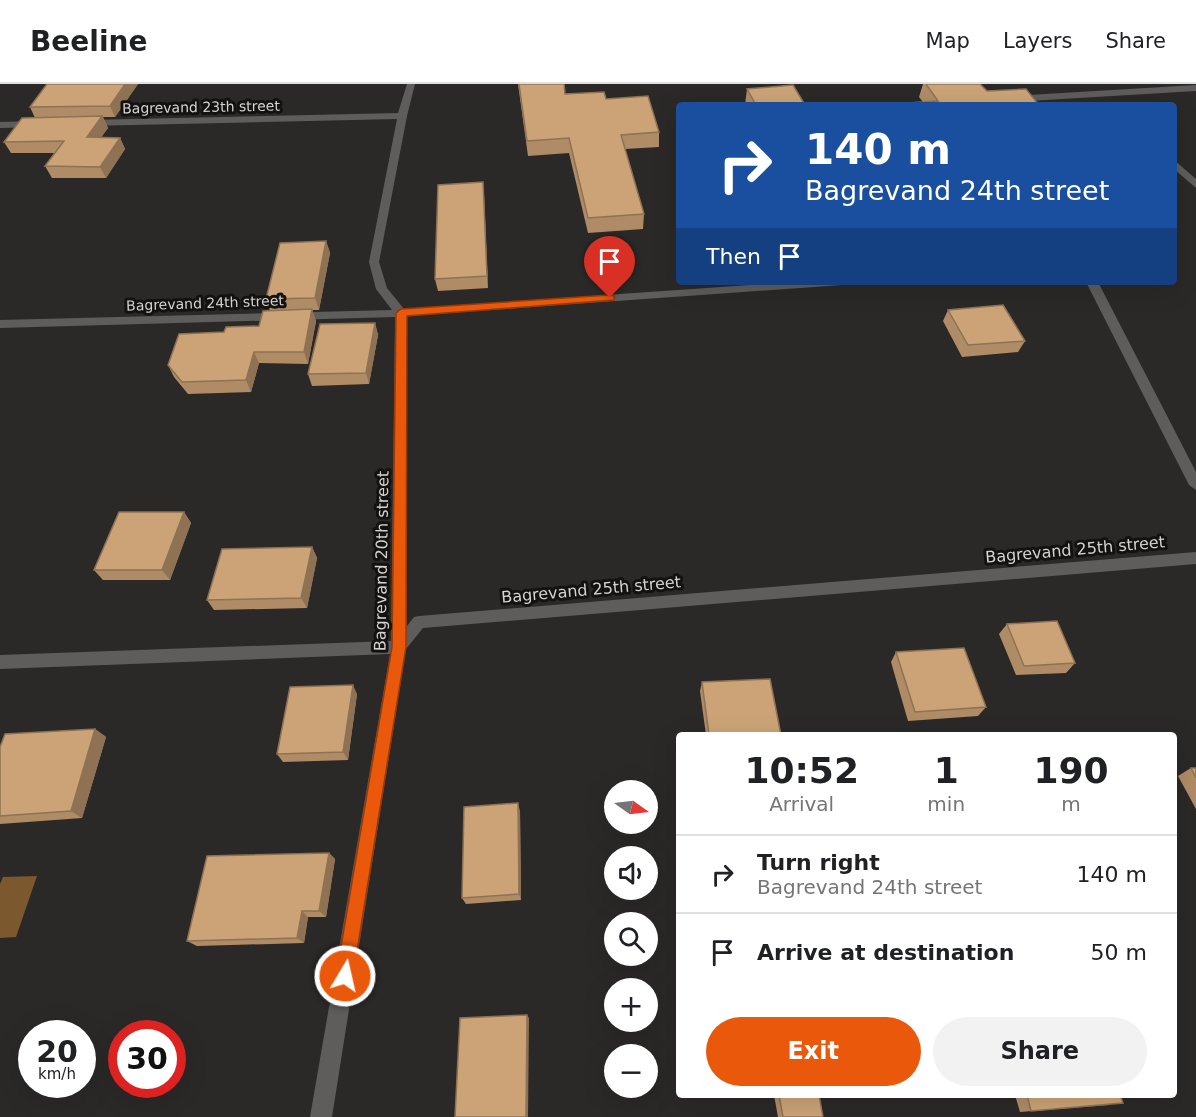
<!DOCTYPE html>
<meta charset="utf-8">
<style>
:root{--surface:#fff;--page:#f2f2f2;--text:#202124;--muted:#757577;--line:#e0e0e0;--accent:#ea580c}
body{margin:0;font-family:"DejaVu Sans",sans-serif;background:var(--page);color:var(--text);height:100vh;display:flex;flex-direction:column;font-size:22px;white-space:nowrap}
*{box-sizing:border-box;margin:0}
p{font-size:20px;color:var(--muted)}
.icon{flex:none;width:33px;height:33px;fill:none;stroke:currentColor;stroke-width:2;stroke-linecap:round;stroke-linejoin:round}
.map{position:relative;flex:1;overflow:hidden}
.details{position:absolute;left:676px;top:648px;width:501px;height:366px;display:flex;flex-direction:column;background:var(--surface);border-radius:6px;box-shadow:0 6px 24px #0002}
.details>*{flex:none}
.guide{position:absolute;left:676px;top:18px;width:501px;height:183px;border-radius:6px;box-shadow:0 6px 24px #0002;background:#1a4fa0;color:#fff;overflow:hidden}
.needle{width:39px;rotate:104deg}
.buttons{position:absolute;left:604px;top:696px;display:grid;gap:12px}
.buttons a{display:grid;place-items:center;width:54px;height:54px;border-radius:50%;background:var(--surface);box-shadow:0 6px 24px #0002;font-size:30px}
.speed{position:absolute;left:18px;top:936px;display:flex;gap:12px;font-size:30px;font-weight:700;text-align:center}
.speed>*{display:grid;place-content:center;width:78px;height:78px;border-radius:50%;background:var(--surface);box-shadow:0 6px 24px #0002;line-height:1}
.speed small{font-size:15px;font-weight:400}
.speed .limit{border:9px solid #d22;background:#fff;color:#111}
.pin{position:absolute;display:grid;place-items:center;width:51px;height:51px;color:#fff;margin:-62px -26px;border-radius:50% 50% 50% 0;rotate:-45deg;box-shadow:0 0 6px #0007}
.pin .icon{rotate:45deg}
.me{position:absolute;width:66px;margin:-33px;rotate:9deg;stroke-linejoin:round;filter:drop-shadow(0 0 4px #0008)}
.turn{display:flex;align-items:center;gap:21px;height:126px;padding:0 30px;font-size:27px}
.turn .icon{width:78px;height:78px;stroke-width:2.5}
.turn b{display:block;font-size:42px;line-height:51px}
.then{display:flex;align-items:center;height:57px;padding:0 30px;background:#0003;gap:12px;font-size:22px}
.eta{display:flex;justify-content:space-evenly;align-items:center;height:102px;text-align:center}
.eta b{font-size:36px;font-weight:800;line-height:42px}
.cta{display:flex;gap:12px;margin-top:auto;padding:12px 30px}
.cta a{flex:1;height:69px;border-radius:36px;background:var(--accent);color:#fff;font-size:24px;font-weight:800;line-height:69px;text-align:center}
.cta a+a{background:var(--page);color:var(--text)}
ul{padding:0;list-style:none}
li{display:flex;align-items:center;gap:18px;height:78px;padding:0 30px;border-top:2px solid var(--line)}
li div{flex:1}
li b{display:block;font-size:22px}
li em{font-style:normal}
header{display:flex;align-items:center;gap:36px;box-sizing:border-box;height:84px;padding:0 30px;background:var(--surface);border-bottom:2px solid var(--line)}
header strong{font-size:28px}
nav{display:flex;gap:33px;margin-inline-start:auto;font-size:21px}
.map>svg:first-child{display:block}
</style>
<header>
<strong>Beeline</strong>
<nav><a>Map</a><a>Layers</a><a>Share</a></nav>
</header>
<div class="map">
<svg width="1196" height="1033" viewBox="0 0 1196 1033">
<rect width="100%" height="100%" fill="#2b2928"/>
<path fill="#7c582e" d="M37,792l-21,61 -16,1v-54l3,-7z"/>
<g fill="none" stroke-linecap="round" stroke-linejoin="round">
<path fill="#5e5d5c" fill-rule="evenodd" d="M407,0h8l-8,32 -28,146 8,26 17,21 389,-27h55l-6,3 -435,31v310l7,-9 5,-1 777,-64v12l-773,64 -17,21 -74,468h-22l80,-463 -390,15v-14l391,-14 4,-324 -395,11v-8l392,-10 -16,-21 -7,-27 28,-143 -310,7 -5,-3 5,-3 311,-7z
M1196,1v6l-183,11 -4,-3 4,-3z
M0,38l36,-1 5,3 -5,3 -36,1z
M1174,76l22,19v9l-22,-19z
M1086,198h12l98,190v18l-7,-5z"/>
</g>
<path fill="#af8c66" d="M47,0h91l-23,33h-12l5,11 -7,9 19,1 5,11 -19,29h-54l-7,-12 10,-13h-44l-7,-11 31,-24 -5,-11z
M518,0h46l1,10 41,5 53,33v15l-34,2 19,65 -1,15 -55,4 -19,-80 -41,3z
M923,0h57l7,7 52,14 -116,-3 -4,-5z
M747,5l58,16h-60z
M484,110l4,94 -50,3 -3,-12z
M326,157l4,12 -11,57h-7l4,11 -8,43 -49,-1 -8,29 -63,2 -14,-17 -6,-12 56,-33 35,-6 11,-15 -4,-12z
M948,226l77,31 -7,11 -56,5 -19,-36z
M375,239l3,12 -9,49 -57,2 -4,-12z
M184,428l7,11 -21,57h-67l-9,-10z
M312,463l5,11 -10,50 -93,2 -7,-10z
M1007,540l68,39 -9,10 -50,2 -17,-41z
M896,568l90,55 -8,9 -70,5 -17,-59z
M702,598l79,53h-75l-6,-44z
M357,610l-9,66 -65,2 -6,-8z
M95,645l11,8 -24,81 -82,6v-77z
M1191,684h5v41l-18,-33z
M520,727l1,89 -55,4 -4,-6z
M329,769l6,6 -9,58h-18l-4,26 -107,3 -10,-5z
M774,1011h45l4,22h-45z
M1015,1011h105l-11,10 -89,7z"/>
<path fill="#8e7253" d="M125,0h13l-23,33 -5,-11z
M102,32l6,12 -15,21 -6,-12z
M120,54l5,11 -19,29 -6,-11z
M483,98l1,12 4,94 -1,-12z
M326,157l4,12 -11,57 -4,-12z
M312,225l4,12 -8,43 -4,-12z
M375,239l3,12 -9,49 -3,-11z
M254,268l5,11 -8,29 -5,-12z
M184,428l7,11 -21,57 -8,-10z
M312,463l5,11 -10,50 -6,-10z
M353,601l4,9 -9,66 -5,-8z
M95,645l11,8 -24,81 -11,-7z
M518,719l2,8 1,89 -2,-6z
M329,769l6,6 -9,58 -7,-6z
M302,827l6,6 -4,26 -7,-5z
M527,931l2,3 -1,99h-2z"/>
<path fill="#cba377" stroke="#8e7253" stroke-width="1.5" d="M47,0h78l-15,22 -80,1z
M519,0h45l1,10 39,-2 2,7 42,-3 11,36 -38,3 23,79 -56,4 -19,-80 -42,3z
M926,0h54l7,7 39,-2 13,16h-161l60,-4z
M793,1l12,20h-49l-9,-16z
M102,32l-15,21 33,1 -20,29 -55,-1 19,-25 -60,1 18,-24z
M483,98l4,94 -52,3 3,-94z
M326,157l-11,57 -49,1 14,-56z
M1003,221l22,36 -57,4 -20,-35z
M312,225l-8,43h-50l-8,28 -64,2 -14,-17 11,-31 45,-2 2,-5 33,-1 4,-15z
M375,239l-9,50 -58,1 12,-50z
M119,428h65l-22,58h-68z
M312,463l-11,51 -94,2 15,-51z
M1057,537l18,42 -51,3 -17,-42z
M964,564l22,59 -71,5 -19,-60z
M770,595l11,56h-72l-7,-53z
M353,601l-10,67 -66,2 13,-67z
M95,645l-24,82 -71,5v-69l5,-13z
M1191,684h5v10z
M518,719l1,91 -57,4 2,-91z
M329,769l-10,58h-17l-5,27 -110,3 20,-85z
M527,931l-1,102h-71l5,-99z
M779,1011h40l4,22h-40z
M1027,1011h93l3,8 -92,8z"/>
<path fill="#ea580c" stroke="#983908" stroke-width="1.5" d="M610,211l4,1v4l-207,16 -1,331 -53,329 -2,6 -6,3 -7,-3 -2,-6 56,-329 4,-334 5,-4z"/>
<g text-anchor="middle" stroke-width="6" stroke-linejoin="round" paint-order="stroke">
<g font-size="14" fill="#d4d3d1" stroke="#131211">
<text transform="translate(201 23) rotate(-1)" y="5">Bagrevand 23th street</text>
<text transform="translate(205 219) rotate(-2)" y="5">Bagrevand 24th street</text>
</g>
<g font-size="16" fill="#d4d3d1" stroke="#131211">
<text transform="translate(1075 465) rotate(-5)" y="6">Bagrevand 25th street</text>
<text transform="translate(381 477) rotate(-89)" y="6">Bagrevand 20th street</text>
<text transform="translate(591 505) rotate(-5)" y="6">Bagrevand 25th street</text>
</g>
</g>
</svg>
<div class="buttons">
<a><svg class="needle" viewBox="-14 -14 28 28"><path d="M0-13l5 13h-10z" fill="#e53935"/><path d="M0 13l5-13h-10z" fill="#757577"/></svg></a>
<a><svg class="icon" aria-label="sound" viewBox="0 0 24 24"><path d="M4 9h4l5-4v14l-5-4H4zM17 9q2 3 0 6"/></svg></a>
<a><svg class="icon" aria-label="search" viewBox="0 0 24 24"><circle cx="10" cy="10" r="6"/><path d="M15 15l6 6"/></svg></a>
<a>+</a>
<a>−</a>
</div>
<div class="speed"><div>20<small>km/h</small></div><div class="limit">30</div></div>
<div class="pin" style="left:610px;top:214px;background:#d93025"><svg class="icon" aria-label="arrive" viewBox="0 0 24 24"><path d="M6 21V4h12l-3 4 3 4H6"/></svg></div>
<svg class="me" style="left:345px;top:892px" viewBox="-20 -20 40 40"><circle r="17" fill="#ea580c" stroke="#fff" stroke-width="3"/><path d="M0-11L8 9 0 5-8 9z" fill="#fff"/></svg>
<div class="guide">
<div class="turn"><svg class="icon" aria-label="right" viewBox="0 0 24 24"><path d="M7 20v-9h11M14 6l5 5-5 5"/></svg><div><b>140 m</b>Bagrevand 24th street</div></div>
<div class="then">Then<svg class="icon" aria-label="arrive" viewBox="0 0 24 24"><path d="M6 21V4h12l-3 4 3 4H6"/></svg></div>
</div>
<section class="details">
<div class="eta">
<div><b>10:52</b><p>Arrival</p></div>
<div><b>1</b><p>min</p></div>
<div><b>190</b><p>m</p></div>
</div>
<ul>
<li><svg class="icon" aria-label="right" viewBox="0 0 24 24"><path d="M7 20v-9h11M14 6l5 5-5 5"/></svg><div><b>Turn right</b><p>Bagrevand 24th street</p></div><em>140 m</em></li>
<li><svg class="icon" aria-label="arrive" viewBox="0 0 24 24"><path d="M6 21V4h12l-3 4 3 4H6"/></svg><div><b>Arrive at destination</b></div><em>50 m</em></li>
</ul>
<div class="cta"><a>Exit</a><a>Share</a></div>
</section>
</div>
